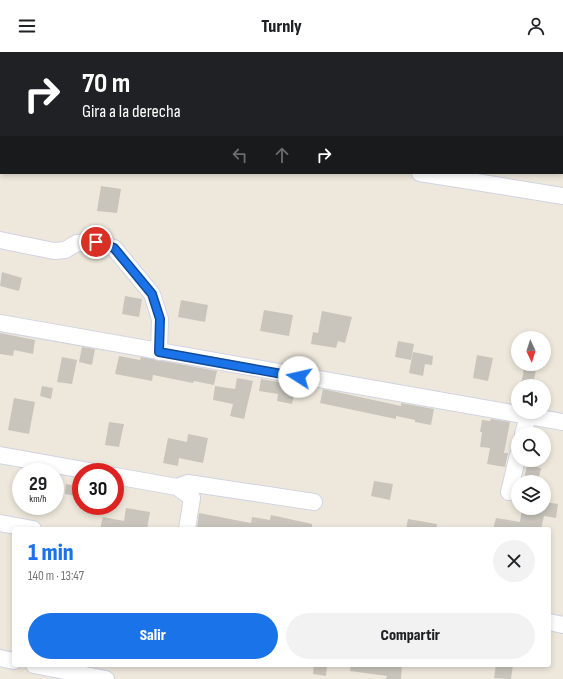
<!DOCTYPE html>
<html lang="es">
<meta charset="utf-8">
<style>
:root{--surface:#fff;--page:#f2f2f2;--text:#202124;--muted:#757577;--accent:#1a73e8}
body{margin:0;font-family:"Sofia Sans Condensed",sans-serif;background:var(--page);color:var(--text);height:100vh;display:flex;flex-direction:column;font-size:15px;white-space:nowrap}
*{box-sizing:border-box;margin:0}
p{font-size:13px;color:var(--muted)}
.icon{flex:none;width:22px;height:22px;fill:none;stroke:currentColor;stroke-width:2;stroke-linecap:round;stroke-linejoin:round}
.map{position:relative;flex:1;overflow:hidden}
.sheet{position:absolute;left:12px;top:475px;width:539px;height:140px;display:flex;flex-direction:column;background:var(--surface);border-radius:4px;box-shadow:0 2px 6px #0003}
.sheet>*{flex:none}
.banner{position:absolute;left:0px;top:0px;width:563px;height:122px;box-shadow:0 2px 6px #0003;background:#202124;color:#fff;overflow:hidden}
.needle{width:26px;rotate:176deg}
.tools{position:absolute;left:511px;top:279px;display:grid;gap:8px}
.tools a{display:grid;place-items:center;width:40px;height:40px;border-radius:50%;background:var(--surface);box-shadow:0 2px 6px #0003;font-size:20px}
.speed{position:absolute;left:12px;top:411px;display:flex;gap:8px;font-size:20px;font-weight:700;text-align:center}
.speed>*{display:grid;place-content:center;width:52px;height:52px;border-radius:50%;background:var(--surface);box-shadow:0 2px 6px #0003;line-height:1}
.speed small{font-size:10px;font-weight:400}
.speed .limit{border:6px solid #d22;background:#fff;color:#111}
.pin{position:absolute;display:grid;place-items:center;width:34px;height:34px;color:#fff;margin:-17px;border:2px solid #fff;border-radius:50%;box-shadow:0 1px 4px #0007}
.me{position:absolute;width:44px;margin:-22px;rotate:280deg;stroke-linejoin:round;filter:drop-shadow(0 0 3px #0008)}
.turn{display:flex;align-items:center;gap:14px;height:84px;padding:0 16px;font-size:18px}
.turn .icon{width:52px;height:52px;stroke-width:2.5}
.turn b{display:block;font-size:28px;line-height:34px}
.lanes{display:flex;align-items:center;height:38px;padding:0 16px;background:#0003;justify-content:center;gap:20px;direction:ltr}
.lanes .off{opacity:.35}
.round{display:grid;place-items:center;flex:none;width:42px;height:42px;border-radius:21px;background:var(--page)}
.head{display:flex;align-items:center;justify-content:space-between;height:68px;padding:0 16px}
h1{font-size:24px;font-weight:800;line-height:30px;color:var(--accent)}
.action{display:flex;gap:8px;margin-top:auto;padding:8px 16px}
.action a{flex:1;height:46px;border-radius:24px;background:var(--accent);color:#fff;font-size:16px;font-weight:800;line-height:46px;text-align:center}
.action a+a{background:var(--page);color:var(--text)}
header{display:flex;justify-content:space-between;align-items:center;height:52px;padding:0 16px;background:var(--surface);font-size:18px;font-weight:800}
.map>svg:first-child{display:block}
</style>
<header><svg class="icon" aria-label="menu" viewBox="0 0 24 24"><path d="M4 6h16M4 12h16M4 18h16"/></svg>Turnly<svg class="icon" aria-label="person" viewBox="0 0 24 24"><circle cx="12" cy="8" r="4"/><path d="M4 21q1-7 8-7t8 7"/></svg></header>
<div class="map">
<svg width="563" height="627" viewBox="0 0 563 627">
<rect width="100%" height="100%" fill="#eee8dc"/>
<path fill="#c9c5bc" d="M101,134l20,3 -4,24 -20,-2z
M2,220l20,6 -3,13 -19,-5z
M125,244l17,3 -3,18 -17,-3z
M181,248l27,5 -3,17 -27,-5z
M264,258l29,5 -4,21 -29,-5z
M322,259l30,6 -7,26 -7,-2 -2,7 -25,-4 2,-12 5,1z
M0,281l35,7 -2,14 -19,-4 -1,6 -13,-2z
M398,289l16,3 -3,16 -16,-3z
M82,295l13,2 -3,16 -13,-3z
M413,300l20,4 -1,9 -7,-1 -2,12 -14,-3z
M477,303l16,3 -5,23 -15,-3z
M119,304l21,4 1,-3 76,14 -3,14 -20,-4 -1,2 -40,-8 -1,6 -37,-7z
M62,305l15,3 -5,24 -15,-2z
M524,316l12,1 -3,17h-12z
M237,326l16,3 -9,38 -14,-3 3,-12 -20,-4 2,-14 20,3z
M261,327l35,6 -4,19 -15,-3 1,-7 -19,-3z
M42,334l11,2 -2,11 -11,-3z
M323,337l78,17v-3l33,6 -3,16 -16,-3v-2l-19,-4v3l-76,-16z
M14,346l21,4 -6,32 -21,-4z
M491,367l19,3 -6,31h4l-3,14 -18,-3 3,-16 -10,-1 2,-15h-2l2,-12 8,1z
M109,370l15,2 -5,23 -14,-2z
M188,382l20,4 -5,25 -24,-5 -1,8 -15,-3 5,-25 19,4z
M527,413l14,3 -3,14 -14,-2z
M374,429l19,3 -3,16 -19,-4z
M66,432l15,3v10l-16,-3z
M544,450l14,2 -2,14 -12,-2 -3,13h-48l3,-11 24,4 2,-14h22z
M126,456l24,4 -3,17h-47l3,-12 21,4z
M199,461l52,10 1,-6 18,3 1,-5 41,9v5h-115z
M408,467l29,5 -1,5h-30z
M314,613h13l-1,11 -13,-2z
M351,613h51l-1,14h-15l1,-3 -37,-5z
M496,613h17l-2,14 -17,-1z"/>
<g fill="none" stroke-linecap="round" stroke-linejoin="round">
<g stroke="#d1d3e4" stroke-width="18">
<path id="minor" d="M166,0l6,1
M0,49h1
M420,121l143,23
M0,188l54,11 11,-1 12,-7 19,-1 18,6 38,46 8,25 -1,33
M0,271l563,99
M523,382l5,-18
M0,403l95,17
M115,424l62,11 15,11 -5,31
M177,435l11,-4 126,19
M509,440l9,-37
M0,471l33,6
M549,570l14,3
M0,606l14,3
M34,613l72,14"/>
</g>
<use href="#minor" stroke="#fff" stroke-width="16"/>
</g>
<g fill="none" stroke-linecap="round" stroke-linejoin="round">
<g stroke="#114b97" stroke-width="10">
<path id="route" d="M96,190l18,6 38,46 8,25 -1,33 140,25"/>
</g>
<use href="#route" stroke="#1a73e8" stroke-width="7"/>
</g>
</svg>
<div class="tools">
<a><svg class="needle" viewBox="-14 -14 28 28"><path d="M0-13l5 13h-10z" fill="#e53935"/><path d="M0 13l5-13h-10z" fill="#757577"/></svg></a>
<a><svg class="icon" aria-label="sound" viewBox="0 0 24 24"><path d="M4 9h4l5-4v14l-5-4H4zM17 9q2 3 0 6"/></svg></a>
<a><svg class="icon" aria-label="search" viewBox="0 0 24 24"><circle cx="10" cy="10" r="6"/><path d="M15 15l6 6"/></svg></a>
<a><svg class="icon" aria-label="layers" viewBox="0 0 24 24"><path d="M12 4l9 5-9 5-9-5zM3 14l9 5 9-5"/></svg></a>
</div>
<div class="speed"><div>29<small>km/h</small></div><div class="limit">30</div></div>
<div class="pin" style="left:96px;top:190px;background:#d93025"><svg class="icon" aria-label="arrive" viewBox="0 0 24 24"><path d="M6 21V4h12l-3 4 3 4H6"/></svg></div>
<svg class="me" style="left:299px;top:325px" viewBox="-20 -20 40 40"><circle r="19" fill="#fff"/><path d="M0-13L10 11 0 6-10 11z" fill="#1a73e8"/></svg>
<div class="banner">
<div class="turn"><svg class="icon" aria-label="right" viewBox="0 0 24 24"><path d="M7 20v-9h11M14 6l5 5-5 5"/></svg><div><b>70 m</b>Gira a la derecha</div></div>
<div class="lanes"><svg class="icon off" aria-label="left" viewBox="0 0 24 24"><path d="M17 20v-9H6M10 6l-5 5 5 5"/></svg><svg class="icon off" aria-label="ahead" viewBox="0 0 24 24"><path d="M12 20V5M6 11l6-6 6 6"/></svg><svg class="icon" aria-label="right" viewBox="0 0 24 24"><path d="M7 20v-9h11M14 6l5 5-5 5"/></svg></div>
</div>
<section class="sheet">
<div class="head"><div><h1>1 min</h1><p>140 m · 13:47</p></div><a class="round"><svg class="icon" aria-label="close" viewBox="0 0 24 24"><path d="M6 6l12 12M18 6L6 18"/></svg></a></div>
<div class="action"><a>Salir</a><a>Compartir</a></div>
</section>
</div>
